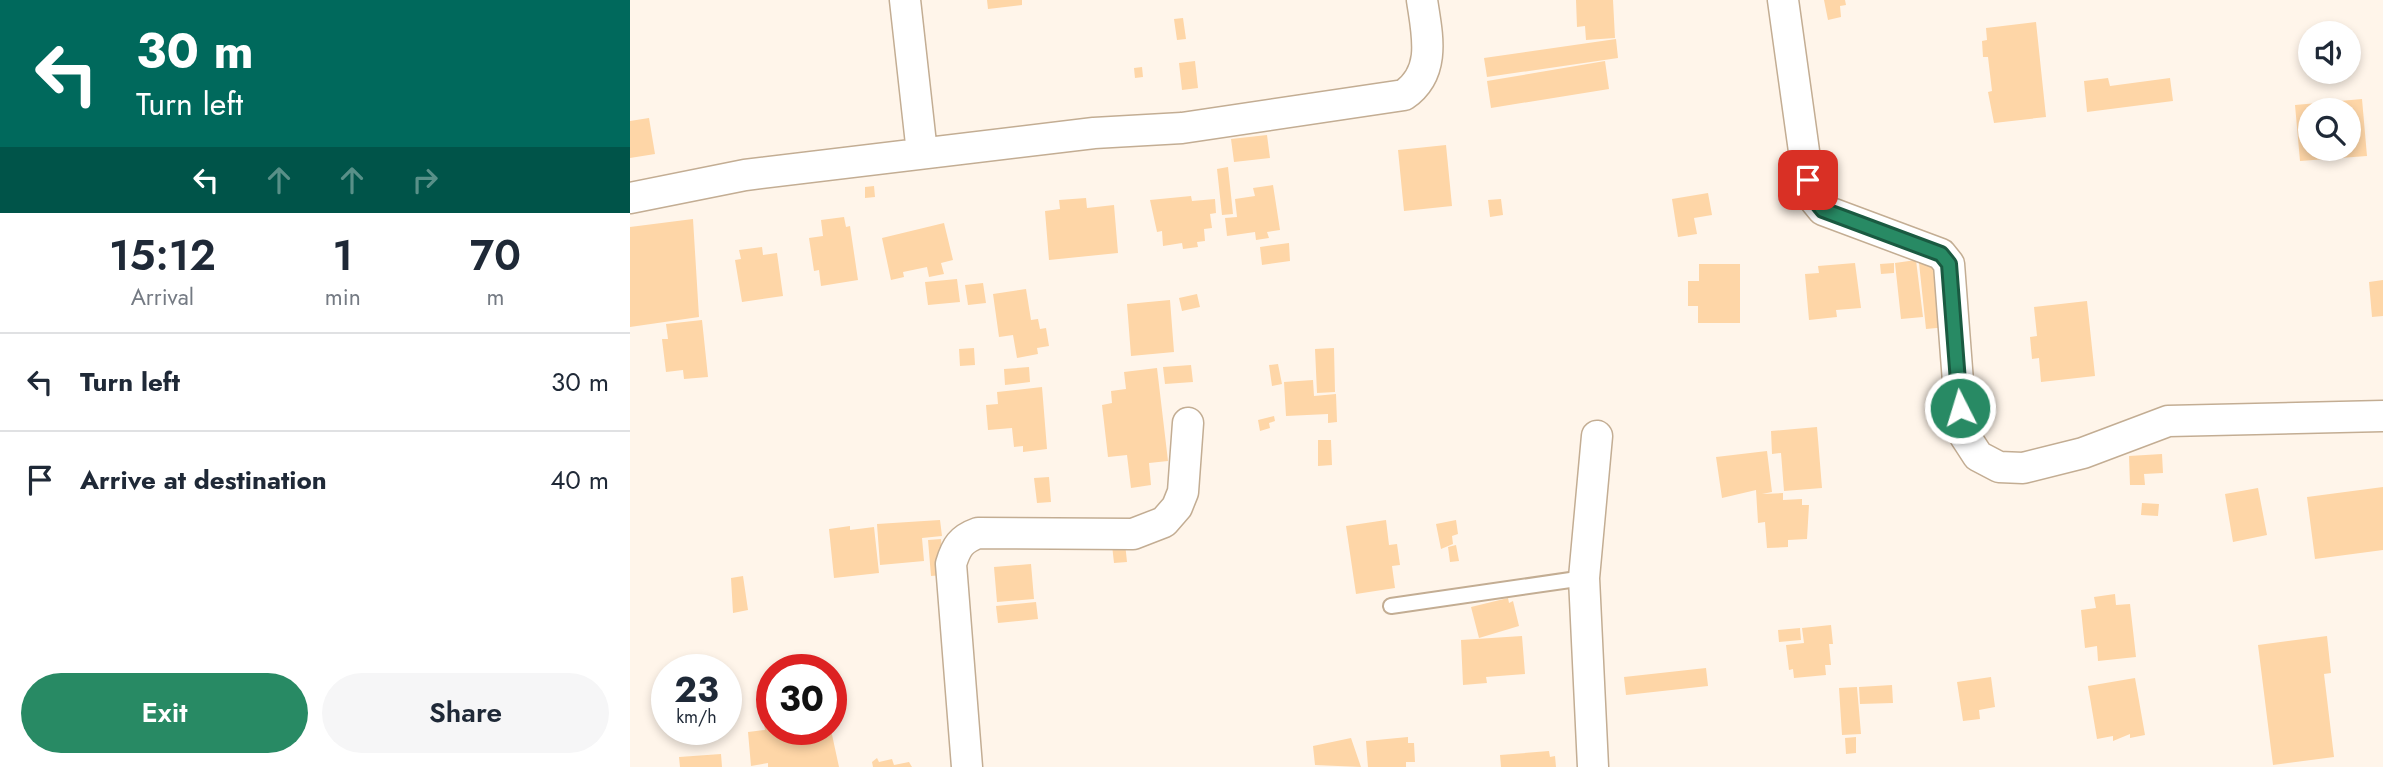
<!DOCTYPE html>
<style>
:root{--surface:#fff;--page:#f6f6f7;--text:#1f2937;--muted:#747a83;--line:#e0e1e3;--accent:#288a64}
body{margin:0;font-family:Jost,sans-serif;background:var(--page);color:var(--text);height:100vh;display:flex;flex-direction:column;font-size:26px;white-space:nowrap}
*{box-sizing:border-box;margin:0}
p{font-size:23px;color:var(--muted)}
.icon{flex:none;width:38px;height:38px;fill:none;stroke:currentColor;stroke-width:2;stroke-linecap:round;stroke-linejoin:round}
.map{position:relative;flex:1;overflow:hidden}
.sheet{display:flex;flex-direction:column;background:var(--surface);width:630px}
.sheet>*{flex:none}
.guide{background:#00695c;color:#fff;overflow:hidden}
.controls{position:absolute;left:1668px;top:21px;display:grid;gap:14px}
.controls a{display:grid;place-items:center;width:63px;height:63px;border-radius:50%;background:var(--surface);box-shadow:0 4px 10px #0003;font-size:35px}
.speed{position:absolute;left:21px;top:654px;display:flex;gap:14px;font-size:35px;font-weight:700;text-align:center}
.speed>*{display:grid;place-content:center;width:91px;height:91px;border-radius:50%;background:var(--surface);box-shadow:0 4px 10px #0003;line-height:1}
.speed small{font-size:18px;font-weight:400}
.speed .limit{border:10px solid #d22;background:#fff;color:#111}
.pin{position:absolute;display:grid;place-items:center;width:60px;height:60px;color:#fff;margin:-30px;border-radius:14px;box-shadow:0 4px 10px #0006}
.me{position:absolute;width:77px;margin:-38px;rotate:355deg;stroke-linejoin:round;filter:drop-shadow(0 0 5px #0008)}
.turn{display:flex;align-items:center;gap:24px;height:147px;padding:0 21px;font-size:32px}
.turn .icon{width:91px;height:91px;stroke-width:2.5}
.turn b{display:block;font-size:49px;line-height:60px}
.lanes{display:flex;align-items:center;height:66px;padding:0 21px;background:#0003;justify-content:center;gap:35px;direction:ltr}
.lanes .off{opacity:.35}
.eta{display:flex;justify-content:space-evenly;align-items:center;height:119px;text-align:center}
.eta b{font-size:42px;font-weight:600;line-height:49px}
.button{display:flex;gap:14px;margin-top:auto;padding:14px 21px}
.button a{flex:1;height:80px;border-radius:42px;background:var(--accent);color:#fff;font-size:28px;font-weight:600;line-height:80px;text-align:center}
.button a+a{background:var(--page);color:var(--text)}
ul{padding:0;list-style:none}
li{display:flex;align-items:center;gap:21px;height:98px;padding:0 21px;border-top:2px solid var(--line)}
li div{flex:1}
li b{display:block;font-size:26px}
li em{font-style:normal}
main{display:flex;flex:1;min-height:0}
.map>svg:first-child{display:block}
</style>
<main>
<section class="sheet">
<div class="guide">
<div class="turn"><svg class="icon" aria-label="left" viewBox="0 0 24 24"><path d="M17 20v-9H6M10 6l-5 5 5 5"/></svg><div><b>30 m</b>Turn left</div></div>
<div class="lanes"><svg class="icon" aria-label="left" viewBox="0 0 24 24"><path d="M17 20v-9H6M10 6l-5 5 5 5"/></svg><svg class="icon off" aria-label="ahead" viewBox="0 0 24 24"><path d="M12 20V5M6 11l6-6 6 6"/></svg><svg class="icon off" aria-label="ahead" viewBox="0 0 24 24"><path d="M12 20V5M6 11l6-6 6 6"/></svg><svg class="icon off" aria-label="right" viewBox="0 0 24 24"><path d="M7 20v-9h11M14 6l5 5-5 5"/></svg></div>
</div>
<div class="eta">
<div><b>15:12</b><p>Arrival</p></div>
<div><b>1</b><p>min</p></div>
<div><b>70</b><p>m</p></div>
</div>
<ul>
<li><svg class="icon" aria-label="left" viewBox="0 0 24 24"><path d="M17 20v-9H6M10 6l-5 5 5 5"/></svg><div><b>Turn left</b></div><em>30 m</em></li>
<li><svg class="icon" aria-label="arrive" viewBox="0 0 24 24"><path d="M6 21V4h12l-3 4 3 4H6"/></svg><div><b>Arrive at destination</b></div><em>40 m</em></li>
</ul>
<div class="button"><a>Exit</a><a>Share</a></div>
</section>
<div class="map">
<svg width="1753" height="767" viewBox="0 0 1753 767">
<rect width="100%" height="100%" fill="#fff5ea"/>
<path fill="#fed6a7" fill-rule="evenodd" d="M357,0h35v5l-34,4z
M946,0h37l2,38 -29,2 -1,-14 -8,1z
M1194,0h21l1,5 -6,1 1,11 -13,3z
M553,18l3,21 -9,1 -3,-21z
M1406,22l10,95 -52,6 -6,-31 4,-1 -4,-34h-5l-1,-16 5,-1 -1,-12z
M986,39l2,19 -131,19 -3,-19z
M565,61l3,27 -16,2 -3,-27z
M975,61l4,28 -118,19 -4,-27z
M512,67l1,10 -8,1 -1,-10z
M1478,78l2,8 60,-8 3,23 -86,11 -3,-31z
M1732,99l5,57 -67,5 -5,-56zM1680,110h38v39h-38z
M19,118l6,36 -25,4v-37z
M637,135l3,23 -36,4 -3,-23z
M816,145l6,61 -48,5 -6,-61z
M598,167l5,47 -11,1 -5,-46z
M643,185l7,45 -13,2 2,6 -13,2 -1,-8 -28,4 -2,-18 12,-1 -2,-18 20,-3 -2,-8z
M244,186l1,11 -10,1v-11z
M1078,193l4,22 -18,3 3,16 -19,3 -6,-38z
M561,196l1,5 23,-2 1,14 -6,1 2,14 -8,1 1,12 -8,1 1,5 -15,2 -1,-6 -19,3 -1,-15 -5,1 -7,-32z
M456,198l1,10 27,-3 4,48 -69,7 -4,-49 15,-2 -1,-9z
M871,199l2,16 -13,2 -2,-17z
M214,217l2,10 4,-1 8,54 -37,6 -2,-16 -5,1 -5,-33 14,-2 -2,-16z
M63,219l6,98 -69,10v-100z
M314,223l9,37 -12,3 3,11 -15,3 -2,-10 -24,5 1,5 -13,3 -9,-42z
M659,243l1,18 -28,4 -2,-18z
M132,247l1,8 14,-2 6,43 -41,6 -7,-42 6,-1 -2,-9z
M1286,260l7,57 -22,2 -6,-56z
M1310,261l7,66 -21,2 -7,-66z
M1225,263l6,45 -25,2 1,7 -28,3 -4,-46 14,-1 -1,-7z
M1264,263v10l-13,1 -1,-10z
M1069,264h41v59h-42v-17h-10v-25h11z
M327,279l3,23 -32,3 -3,-23z
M1753,280v36l-11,1 -3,-35z
M353,283l3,20 -18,2 -3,-20z
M396,289l5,31 7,-1 2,10 6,-1 3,18 -12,2 1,6 -21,4 -4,-23 -14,2 -6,-43z
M567,294l3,13 -18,4 -3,-13z
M540,300l4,52 -43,4 -4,-52z
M1457,301l8,75 -54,6 -2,-24 -7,1 -2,-22 7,-1 -3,-29z
M72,320l6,57 -24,2 -1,-9 -17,2 -4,-33h6l-2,-15z
M344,348l1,17 -15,1 -1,-17z
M704,348l1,44 -18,1 -2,-44z
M648,364l4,20 -10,2 -3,-21z
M561,365l2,17 -28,2 -2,-17z
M399,367l1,15 -25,3 -1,-16z
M527,368l11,93 -19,2 2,22 -20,3 -4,-33 -19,2 -6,-52 10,-2 -1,-12 15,-2 -2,-17z
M683,380l1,16 22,-2 1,28 -9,1v-9l-42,2 -2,-34z
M412,387l5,62 -24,3v-6l-9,1 -2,-19 -24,2 -2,-25 12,-1 -1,-12z
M644,416l1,5 -6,2 1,5 -10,3 -2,-11z
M1187,427l5,61 -38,3 -3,-38 -9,1 -1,-23z
M688,440h13l1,25 -14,1z
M1137,451l5,41 -10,2 21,-1v7l19,-1v6h7l-2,34 -19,1v7l-21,1 -2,-26 -7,1 -2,-33 -34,8 -6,-41z
M1532,454l1,19 -19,1 1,11h-15l-1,-29z
M419,477l2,25 -14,1 -3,-25z
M1753,487v63l-68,9 -8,-62z
M1628,488l9,47 -34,7 -8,-48z
M1512,503l17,1 -1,12 -17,-1z
M310,520l2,16 -20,2 2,23 -44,4 -3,-41z
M756,520l3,25 8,-1 3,21 -8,1 3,22 -39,6 -10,-68z
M826,520l2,14 -6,2 1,8 -12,5 -5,-25z
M220,526v4l24,-3 5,46 -45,5 -5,-49z
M311,539l3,36 -13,1 -3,-36z
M495,543l2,19 -13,1 -2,-18z
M826,545l3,16 -9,1 -2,-15z
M401,564l3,35 -37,3 -3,-35z
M113,576l5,34 -15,3 -2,-35z
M1485,594l1,11 14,-1 6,53 -38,4 -1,-15 -12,2 -4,-38 15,-2 -2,-11z
M878,598l1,5 4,-2 6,25 -40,12 -8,-31z
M406,602l2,17 -40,4 -2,-17z
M1201,625l2,19h-4l2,21h-6l1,10 -32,3 -1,-9 -4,1 -3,-25 18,-2 -2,-15z
M1170,628l1,12 -22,2 -1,-12z
M892,636l3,38 -39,3 1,6 -24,2 -2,-45z
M1697,636l4,37 -7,1 10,83 -61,8 -15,-120z
M1076,668l2,18 -82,9 -2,-18z
M1361,677l4,30 -16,3 1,9 -17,2 -6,-39z
M1505,678l10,57 -15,3v-4l-17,7v-5l-16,3 -9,-53z
M1262,685l1,18 -33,1 -1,-17z
M1227,687l4,47 -19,1 -3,-47z
M142,716v14h59l8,37h-71v-4l-17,3 -3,-34 17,-2 -2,-13z
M778,737v6h6l1,19h-9v5h-38l-2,-26z
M1226,737v16l-10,1 -1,-16z
M721,738l10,29 -46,-2 -2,-19z
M919,751l1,6 5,-1 1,11h-55l-1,-12z
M91,754l1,13h-42l-1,-10z
M247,758l2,4 13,-3 2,6 15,-3 3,5h-39l-1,-5z"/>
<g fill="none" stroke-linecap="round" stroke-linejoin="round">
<g stroke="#c3ad93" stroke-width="18">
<path id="lane" d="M761,606l193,-28"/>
</g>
<g stroke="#c3ad93" stroke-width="33">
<path id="street" d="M275,0l17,153
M1153,0l25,180 6,19 9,11 118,44 8,10 11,144 5,28 13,20 21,11 24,1 60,-15 85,-32 215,-5
M0,198l115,-23 349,-42 88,-5 222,-33c33,-23 23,-61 18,-95
M337,767l-16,-203c5,-17 10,-25 27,-31l155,1 31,-12 13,-15 6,-15 5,-69
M963,767l-9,-189 13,-142"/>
</g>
<use href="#lane" stroke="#fff" stroke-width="14"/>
<use href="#street" stroke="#fff" stroke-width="30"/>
</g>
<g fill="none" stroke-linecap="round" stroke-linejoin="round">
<g stroke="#1a5a41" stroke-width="18">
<path id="route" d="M1178,180l6,19 9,11 118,44 8,10 11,144"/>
</g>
<use href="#route" stroke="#288a64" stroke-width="12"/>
</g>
</svg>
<div class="controls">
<a><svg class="icon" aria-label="sound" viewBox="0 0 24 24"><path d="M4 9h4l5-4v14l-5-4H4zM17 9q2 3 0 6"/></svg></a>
<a><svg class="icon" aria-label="search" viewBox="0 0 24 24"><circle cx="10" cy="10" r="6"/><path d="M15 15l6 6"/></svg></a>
</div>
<div class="speed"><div>23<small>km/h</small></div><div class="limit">30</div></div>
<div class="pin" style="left:1178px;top:180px;background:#d93025"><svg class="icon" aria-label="arrive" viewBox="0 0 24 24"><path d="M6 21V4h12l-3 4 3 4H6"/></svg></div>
<svg class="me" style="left:1330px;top:408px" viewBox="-20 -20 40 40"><circle r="17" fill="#288a64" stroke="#fff" stroke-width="3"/><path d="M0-11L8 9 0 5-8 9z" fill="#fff"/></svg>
</div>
</main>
